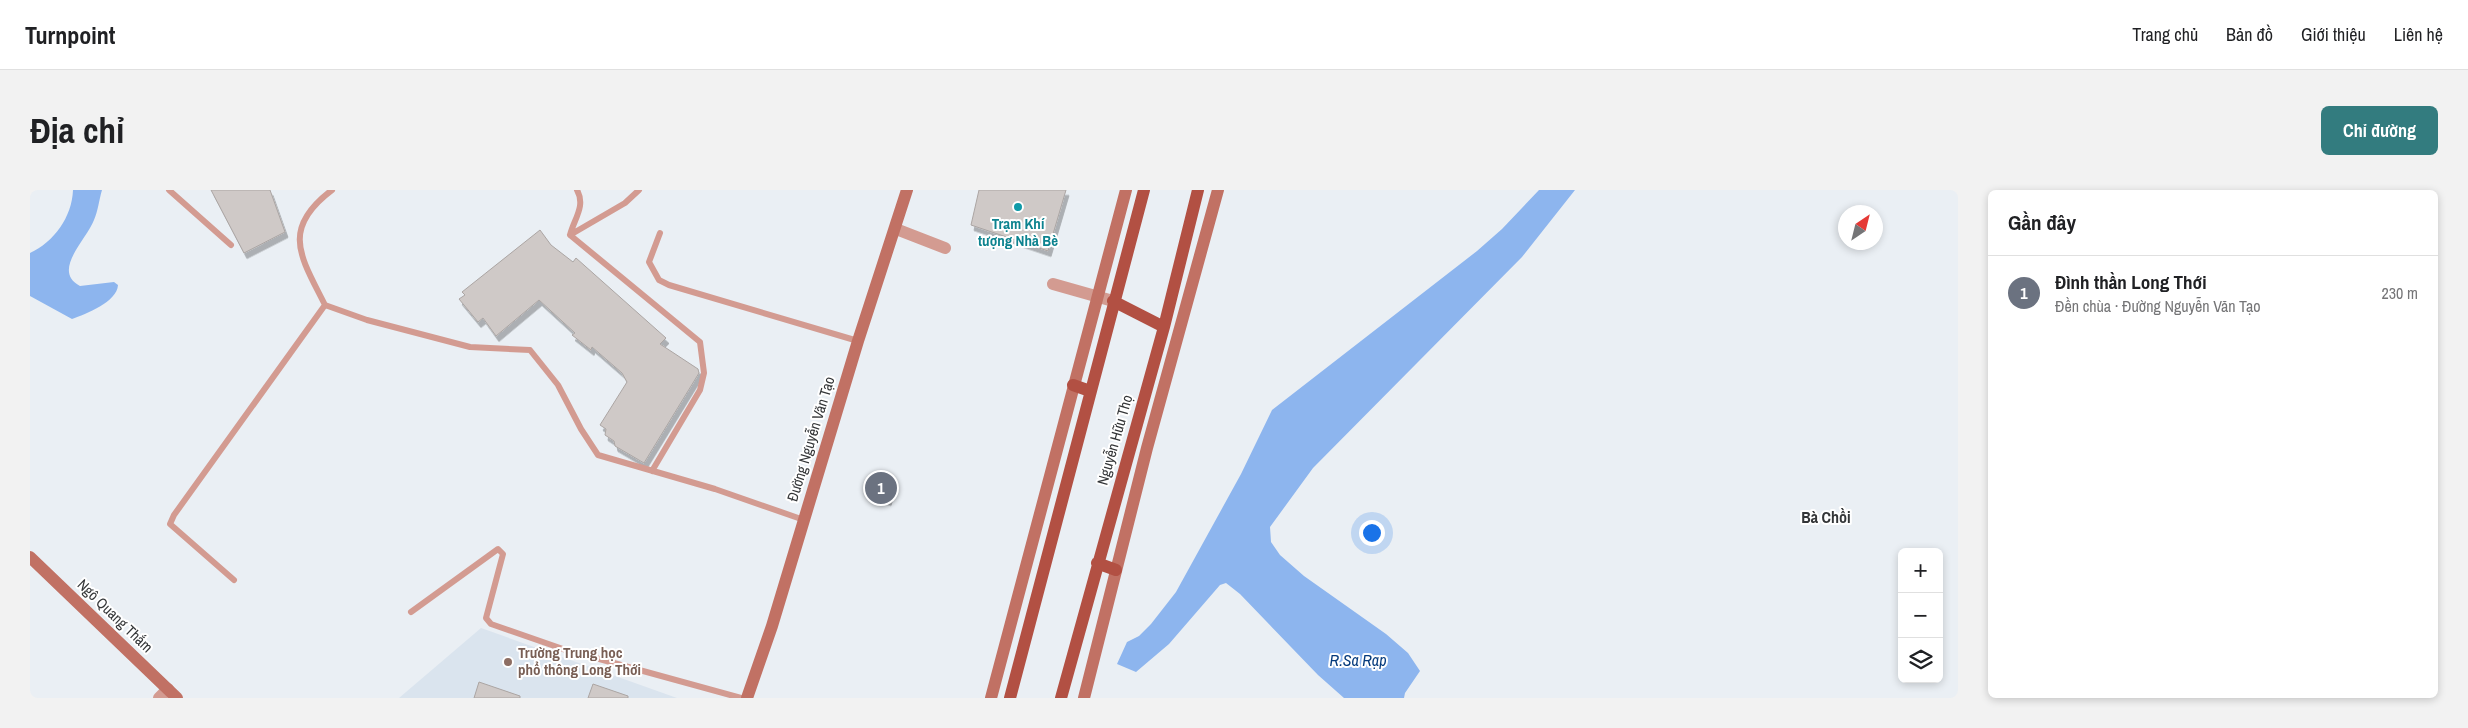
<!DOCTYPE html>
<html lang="vi">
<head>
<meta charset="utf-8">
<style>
  body { margin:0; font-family:"Archivo Narrow",sans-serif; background:#f2f2f2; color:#202124 }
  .controls { position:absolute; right:15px; bottom:15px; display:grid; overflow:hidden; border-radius:8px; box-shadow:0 2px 8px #0003 }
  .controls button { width:45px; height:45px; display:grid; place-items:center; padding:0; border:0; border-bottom:1px solid #e0e0e0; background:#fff; color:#202124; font:25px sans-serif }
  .compass { position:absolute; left:1808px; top:15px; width:45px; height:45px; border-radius:50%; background:#fff; box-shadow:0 2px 8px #0003; rotate:35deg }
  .you { position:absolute; left:1341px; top:342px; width:18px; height:18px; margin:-12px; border:4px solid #fff; border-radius:50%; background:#1a73e8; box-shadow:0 0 0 8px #1a73e833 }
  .badge { display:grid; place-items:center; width:32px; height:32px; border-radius:50%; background:#337c7f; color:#fff; font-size:16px; font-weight:700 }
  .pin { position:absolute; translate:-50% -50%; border:2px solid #fff; box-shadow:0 1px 5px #0006 }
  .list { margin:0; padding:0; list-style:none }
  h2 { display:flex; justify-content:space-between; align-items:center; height:65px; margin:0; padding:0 20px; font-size:21px }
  h2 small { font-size:16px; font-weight:400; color:#757577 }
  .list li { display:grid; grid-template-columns:32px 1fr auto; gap:15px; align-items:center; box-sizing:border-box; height:75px; padding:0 20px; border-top:1px solid #e0e0e0 }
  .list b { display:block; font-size:19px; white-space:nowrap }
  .list p { margin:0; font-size:16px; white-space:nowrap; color:#757577 }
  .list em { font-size:16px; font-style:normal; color:#757577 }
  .icon { flex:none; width:28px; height:28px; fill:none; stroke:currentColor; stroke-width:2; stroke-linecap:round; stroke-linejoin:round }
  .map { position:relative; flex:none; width:1928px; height:508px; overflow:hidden; border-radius:8px }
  header { display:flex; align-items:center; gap:30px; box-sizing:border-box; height:70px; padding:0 25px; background:#fff; border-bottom:1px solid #e0e0e0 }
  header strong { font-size:24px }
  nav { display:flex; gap:28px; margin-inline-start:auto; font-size:18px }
  .intro { display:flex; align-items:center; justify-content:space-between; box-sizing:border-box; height:120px; padding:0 30px }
  h1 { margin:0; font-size:35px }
  .button { padding:12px 22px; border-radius:8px; background:#337c7f; color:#fff; font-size:18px; font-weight:700 }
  main { display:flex; gap:30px; padding:0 30px }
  aside { flex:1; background:#fff; border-radius:8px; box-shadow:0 2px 8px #0003 }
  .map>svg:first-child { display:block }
  .built { fill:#dae4ee }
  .water { fill:#8db5ee }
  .building { fill:#cfc9c7; stroke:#aba5a3; filter:url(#shadow) }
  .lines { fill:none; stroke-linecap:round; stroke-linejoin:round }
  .lane { stroke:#d39b91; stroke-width:6 }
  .street { stroke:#d39b91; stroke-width:12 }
  .secondary { stroke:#c17164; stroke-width:12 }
  .primary { stroke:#b25043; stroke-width:12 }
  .culture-dot { fill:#0f9aa8; stroke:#fff; stroke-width:2 }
  .education-dot { fill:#8d6e63; stroke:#fff; stroke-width:2 }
  .labels { text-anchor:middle; stroke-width:4; stroke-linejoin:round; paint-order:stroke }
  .culture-label { font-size:15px; font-weight:bold; fill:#0d838f; stroke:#fff }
  .street-label { font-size:15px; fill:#343638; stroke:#fff }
  .education-label { font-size:15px; font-weight:bold; fill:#785e54; stroke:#fff; text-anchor:start }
  .neighbourhood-label { font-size:16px; font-weight:bold; fill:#343638; stroke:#fff }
  .water-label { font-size:16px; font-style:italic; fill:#053a7c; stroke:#fff }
</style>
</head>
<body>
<header>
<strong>Turnpoint</strong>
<nav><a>Trang chủ</a><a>Bản đồ</a><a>Giới thiệu</a><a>Liên hệ</a></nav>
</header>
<div class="intro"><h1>Địa chỉ</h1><a class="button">Chỉ đường</a></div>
<main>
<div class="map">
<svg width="1928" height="508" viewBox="0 0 1928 508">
  <defs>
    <filter id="shadow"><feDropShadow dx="3" dy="5.5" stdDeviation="0" flood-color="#0004"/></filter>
  </defs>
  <rect width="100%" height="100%" fill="#eaeff4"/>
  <path class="built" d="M451,438L647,508H369Z"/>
  <path class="water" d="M43,0H72C69,10 68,21 64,30C57,49 21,81 50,96L84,92L88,95C87,112 56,124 42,129L0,106V63C24,52 42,27 43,0Z
    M1509,0H1545L1492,67L1283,278L1240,337L1241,352L1250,365L1274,386L1356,444L1378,463L1390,481L1375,503L1374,508H1314L1288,485L1210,404L1196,393L1190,395L1139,454L1106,482L1087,474L1097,452L1109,446L1121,434L1146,402L1211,284L1242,220L1447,61L1472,39Z"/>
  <path class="building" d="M181,0H240L255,42L214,63Z
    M949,0H1036L1018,61L941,35Z
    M510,40L521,55L543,72L546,68L636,148L630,154L668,179L669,183L614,273L585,256L584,251L575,245L576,239L570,235L597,192L592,183L562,157L561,160L542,145L545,143L509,110L466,146L453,128L448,132L429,109L435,105L432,102Z
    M844,286L863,292L858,310L838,304Z
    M449,492L490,506V508H444Z
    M563,494L598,506V508H558Z"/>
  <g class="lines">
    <path class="lane" d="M139,0L201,55
      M302,0C250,39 271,67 295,115L337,130L440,157L500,160L528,195L551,239L568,265L685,299L774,330
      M547,0C556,16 544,29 540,45L670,152L674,183L670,200L622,281
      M630,43L619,72L629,90L639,95L828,151
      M540,45L595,13L609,0
      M204,390L140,334L144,325L295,115
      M381,422L468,359L473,364L456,428L461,434L533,459L711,508"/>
    <path class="street" d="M866,39L915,58
      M1023,94L1083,111
      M129,508L138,499"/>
    <path class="secondary" d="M0,367L147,508
      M717,508L742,436L828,151L877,0
      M961,508L1096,0
      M1054,508L1117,258L1188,0"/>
    <path class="primary" d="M1083,111L1134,137
      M1043,195L1060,201
      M1067,373L1086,380
      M980,508L1114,0
      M1031,508L1134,137L1168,0"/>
  </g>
  <circle class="culture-dot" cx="988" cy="17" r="5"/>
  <circle class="education-dot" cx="478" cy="472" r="5"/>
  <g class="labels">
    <g class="culture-label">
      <text x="988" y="39">Trạm Khí<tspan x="988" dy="17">tượng Nhà Bè</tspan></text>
    </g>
    <g class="street-label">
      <text transform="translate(781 249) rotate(-73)" y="5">Đường Nguyễn Văn Tạo</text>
      <text transform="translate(1085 250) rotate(-74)" y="5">Nguyễn Hữu Thọ</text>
      <text transform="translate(85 426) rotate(44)" y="5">Ngô Quang Thắm</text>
    </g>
    <g class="education-label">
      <text x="488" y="468">Trường Trung học<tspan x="488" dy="17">phổ thông Long Thới</tspan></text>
    </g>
    <g class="neighbourhood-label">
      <text x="1796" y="333">Bà Chồi</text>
    </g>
    <g class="water-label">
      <text x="1328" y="476">R.Sa Rạp</text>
    </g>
  </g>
</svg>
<div class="controls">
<button>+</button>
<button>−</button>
<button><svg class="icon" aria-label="layers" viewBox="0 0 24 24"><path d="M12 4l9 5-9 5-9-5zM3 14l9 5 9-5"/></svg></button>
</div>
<svg class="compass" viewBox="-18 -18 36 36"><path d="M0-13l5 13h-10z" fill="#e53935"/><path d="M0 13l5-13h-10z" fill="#757577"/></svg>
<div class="you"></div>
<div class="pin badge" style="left:851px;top:298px;background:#6b7280">1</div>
</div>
<aside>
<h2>Gần đây<small></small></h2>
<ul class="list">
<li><span class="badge" style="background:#6b7280">1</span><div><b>Đình thần Long Thới</b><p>Đền chùa · Đường Nguyễn Văn Tạo</p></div><em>230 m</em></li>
</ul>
</aside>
</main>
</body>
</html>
